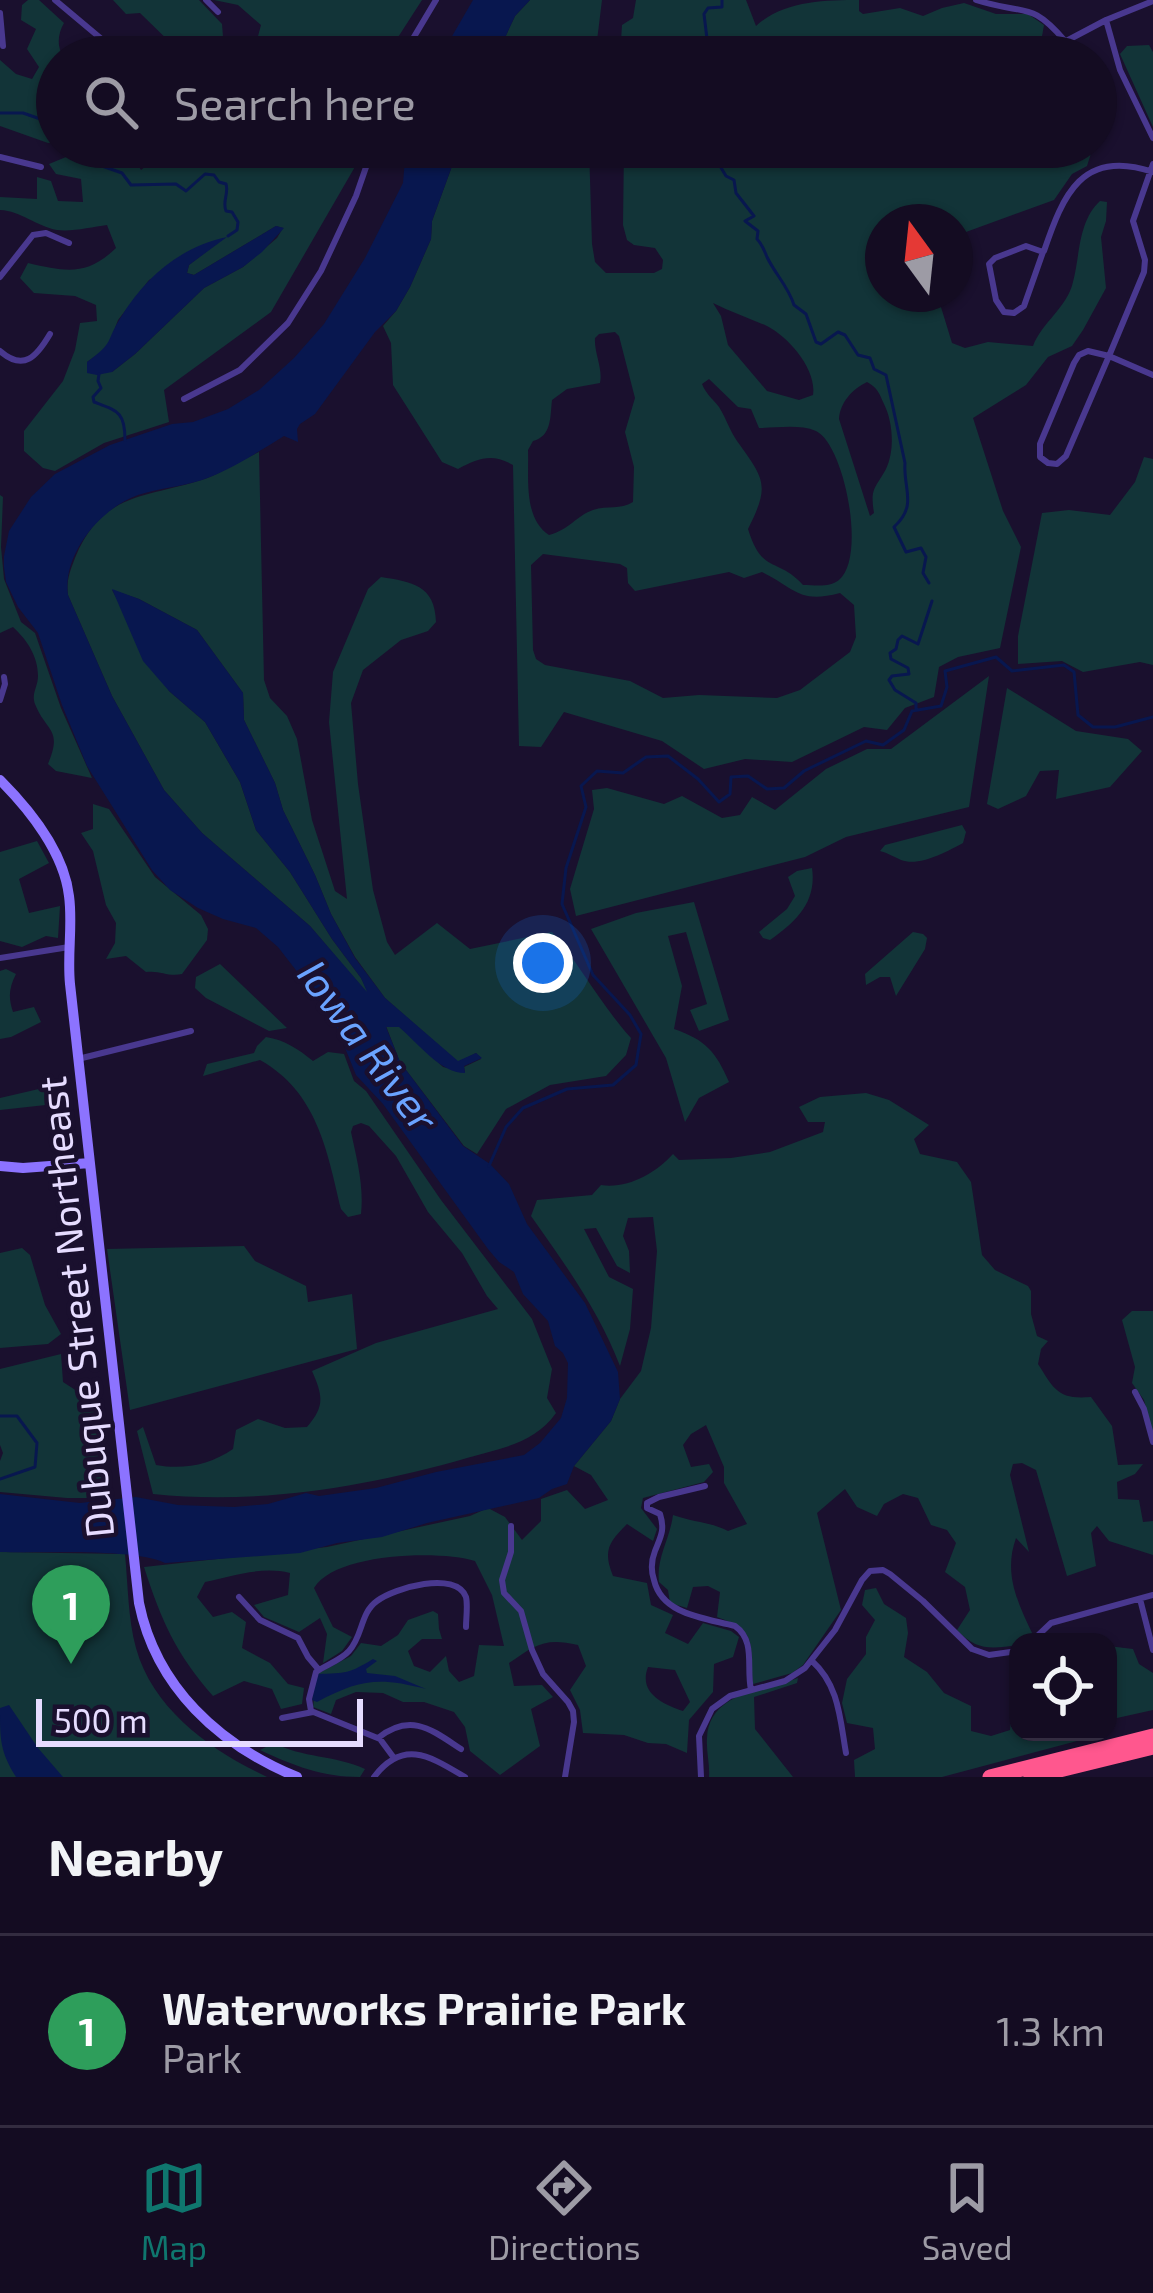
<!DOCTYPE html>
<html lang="en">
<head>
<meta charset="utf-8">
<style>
  body { margin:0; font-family:"Exo 2",sans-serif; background:#1d152a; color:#f1f3f6 }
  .controls { position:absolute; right:36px; bottom:36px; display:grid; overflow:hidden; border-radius:24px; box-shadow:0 3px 9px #0004 }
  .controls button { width:108px; height:108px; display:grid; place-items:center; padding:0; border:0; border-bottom:3px solid #332c40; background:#140c22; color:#f1f3f6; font:60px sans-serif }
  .compass { position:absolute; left:865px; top:204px; width:108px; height:108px; border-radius:50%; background:#140c22; box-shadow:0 3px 9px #0004; rotate:345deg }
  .scale { position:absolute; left:36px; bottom:30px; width:327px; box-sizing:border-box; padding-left:12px; border:6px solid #e6dcff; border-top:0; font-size:33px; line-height:42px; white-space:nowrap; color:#e6dcff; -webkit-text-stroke:9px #1a102e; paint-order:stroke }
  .you { position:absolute; left:543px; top:963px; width:42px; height:42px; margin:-30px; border:9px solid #fff; border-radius:50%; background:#1a73e8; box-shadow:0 0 0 18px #1a73e833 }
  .badge { display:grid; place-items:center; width:78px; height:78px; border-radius:50%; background:#0f766e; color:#fff; font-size:39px; font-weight:700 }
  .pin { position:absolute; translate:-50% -99px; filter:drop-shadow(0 3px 6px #0008) }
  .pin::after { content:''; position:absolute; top:63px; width:42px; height:36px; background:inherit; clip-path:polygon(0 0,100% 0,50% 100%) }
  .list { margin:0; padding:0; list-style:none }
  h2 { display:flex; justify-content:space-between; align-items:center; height:156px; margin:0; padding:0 48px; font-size:51px }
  h2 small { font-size:39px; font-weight:400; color:#9d9ba5 }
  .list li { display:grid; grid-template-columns:78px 1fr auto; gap:36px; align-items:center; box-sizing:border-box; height:192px; padding:0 48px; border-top:3px solid #332c40 }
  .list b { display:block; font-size:45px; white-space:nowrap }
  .list p { margin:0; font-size:39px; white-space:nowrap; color:#9d9ba5 }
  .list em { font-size:39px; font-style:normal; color:#9d9ba5 }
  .icon { flex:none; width:66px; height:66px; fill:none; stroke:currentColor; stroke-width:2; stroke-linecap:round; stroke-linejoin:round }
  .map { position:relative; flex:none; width:1153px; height:1777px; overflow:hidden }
  .search { position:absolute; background:#140c22; box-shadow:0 3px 9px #0004; left:36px; right:36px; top:36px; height:132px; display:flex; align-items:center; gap:30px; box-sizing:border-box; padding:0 42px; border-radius:66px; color:#9d9ba5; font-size:45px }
  .sheet { height:348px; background:#140c22 }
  nav { display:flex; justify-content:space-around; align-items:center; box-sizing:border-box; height:168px; border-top:3px solid #332c40; background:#140c22; font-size:33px; color:#9d9ba5 }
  nav a { display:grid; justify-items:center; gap:6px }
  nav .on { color:#0f766e }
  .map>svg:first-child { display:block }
  .green { fill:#123438; fill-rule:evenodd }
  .water { fill:#08174f }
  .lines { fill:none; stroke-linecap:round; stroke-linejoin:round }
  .stream { stroke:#08174f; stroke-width:3 }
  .street { stroke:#49388f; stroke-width:6 }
  .secondary { stroke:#8c73ff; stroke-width:10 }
  .highway { stroke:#ff578e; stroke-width:15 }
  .labels { text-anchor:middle; stroke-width:9; stroke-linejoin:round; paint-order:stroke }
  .street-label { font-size:39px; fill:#e6dcff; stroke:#1a102e }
  .water-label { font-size:42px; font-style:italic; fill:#6aa3ff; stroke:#1a102e }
</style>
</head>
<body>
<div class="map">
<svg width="1153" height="1777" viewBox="0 0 1153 1777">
  <rect width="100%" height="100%" fill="#1a102e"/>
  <path class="green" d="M28,0H39L64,23C58,33 56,47 64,57H57V142L48,143L0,126V60L16,74L32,79L39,67L27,49L36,29L21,20L22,5Z
    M113,0H199L222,24L223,37L248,52L257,40L261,25L238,5L214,0H422L393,45L389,57H200L179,51L140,13L126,14Z
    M530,0H602L595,57H496L515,16Z
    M636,0H746L756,26C783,1 824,0 859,0V11L863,14L900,8L923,16L942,8L964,3L996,14H1028L1044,25L1041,42L1000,57H626L621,41L622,25L633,18Z
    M1149,45L1153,52V127L1120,54L1127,46Z
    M66,147H128L141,170L162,153L189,154L198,147H363L356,165L271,312L164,390L169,422L104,443L55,471L43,468L24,451V431L63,381L75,350L80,323L97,321L96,305L75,296L34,293L20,278L28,263C67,272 87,276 116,248L107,225C92,227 72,232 57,230C36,226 21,211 0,210V197L37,199V177L51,181L58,201L83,202L81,179L56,174L49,164L66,157ZM276,226L283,228L277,238L243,267L204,288L135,354L112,372L87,362L108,347L118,320L149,280L224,238L189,265L187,273L194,275Z
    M459,147H589L592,244L595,262L606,273H654L662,269L663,260L655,248L634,245L627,240L623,225L624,147H1093L1087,166L1072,174L1054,200L955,236V222H883V294H937L952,343L965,348L988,342L1033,346C1042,322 1067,308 1073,282C1080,256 1078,221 1100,201L1107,202L1106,221L1101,237L1106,288L1083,330L1072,346L1048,357L1026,385L973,418L1003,511L1021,547L1000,648L958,657L939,667L934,697L905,708L887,730L864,727L792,762L745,759L704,769L662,741L564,712L541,747L519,746L513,465C492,453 479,458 458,469L442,462L393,385L391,343L383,326L396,311L410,287L431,239L432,221ZM713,303C731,312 749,318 767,326C789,337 817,370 813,395L799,400L767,391L728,345L721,316ZM615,332L619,336L635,398L625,432L634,467L633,502C620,510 608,505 593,510C576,516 569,530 549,535C523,518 529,477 528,450L533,441C552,436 550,417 552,400L567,389L600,383C603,368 594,353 595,338L599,334ZM709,379L738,407L751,409L759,428C777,428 799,424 816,431C844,444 867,557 839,580C829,588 815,585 803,585C778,557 762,575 748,529C770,485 765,480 737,441C730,431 726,418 719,407C712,398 706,394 702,384ZM867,382C878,388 879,393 884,404C893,422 895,450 886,469C875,489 870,488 874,513L870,516L839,419C840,403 852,389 867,382ZM543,554L620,564L627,568L628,583L635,591L729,572L744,578L762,572C796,589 799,604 840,593L854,605L856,637L850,652L800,690L777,698L699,695L663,698L630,681L545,665L536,659L533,650L531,565Z
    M259,452L264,680L270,698L287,716L297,739L312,820L335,891L347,899L329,722L333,672L368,589L381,577C412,582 435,585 436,622L428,631L401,640L363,670L351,703L358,784L373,890L387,942L395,955L437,923L470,949L552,932C581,966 601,1005 631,1038L626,1055L606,1076L550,1085L506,1109L477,1154L464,1146L400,1062L386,1026H399L443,1067L465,1072L464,1067L481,1059L476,1053L458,1062L385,998L355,957L331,914L315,875L283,810L275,783L244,720L243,693L197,630L139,599L112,590L169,691L205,722L240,782L256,830L290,872L332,939L361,978L372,999L310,926L202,833L164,790L112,696L68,595C66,581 70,571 75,558C101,494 142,498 198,481C219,475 239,461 259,452Z
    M1144,457L1153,459V665L1140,662L1083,672L1062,661L1018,664V636L1042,513L1069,510L1110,515L1135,482Z
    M0,495L3,497L1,547L4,579L21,622L35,633L61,708L92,778L56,771L48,764C63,728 46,732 35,704C31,693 38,687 38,676C38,656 27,640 13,627L0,633Z
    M989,676L969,807L846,837L805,857L576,916L570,889L594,809L592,790L607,788L664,804L682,796L722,818L740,815L752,797L775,810L826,769L867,749H891Z
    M1007,688L1076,731L1128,739L1142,751L1110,787L1056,799L1059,770L1040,771L1026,796L998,809L987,804Z
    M93,804L109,809L155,877L201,915L208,929L207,940L182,974C168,977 160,970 146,972L126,956L106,959L115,943L116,923L106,905L93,851L81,833L93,829Z
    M962,825L966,832L963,843C946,852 919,867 901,860C894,857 888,853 880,851L885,845Z
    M37,841L49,863L19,879L29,913L60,906L58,938L46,936L22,947L0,941V852Z
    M812,868C817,902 796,922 770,940L763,938L759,932L787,909L795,896L788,877L797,871Z
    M694,902L729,1020L699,1031L690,1010L707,1004L686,932L668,936L682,986L674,1029C706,1040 716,1052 729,1082L699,1098L685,1122L666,1058L591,929L636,913Z
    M913,932L923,934L927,938L925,949L896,996L890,977H880L866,985L865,974Z
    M220,964L287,1028L269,1031L206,998L195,988L196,977Z
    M6,969L16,974C9,988 8,997 13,1012L34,1007L41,1022L11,1037L0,1039V971Z
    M266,1037C285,1040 298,1049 313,1061L328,1052L344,1054L354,1081L366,1091L441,1200L532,1319L552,1369L547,1398L556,1413C534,1444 501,1448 467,1458C367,1487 258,1505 153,1494L137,1431L143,1427L156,1465C183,1470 210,1465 233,1449L236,1430L258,1419L285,1428L307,1427C325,1406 323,1396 312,1371L376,1343L498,1309L487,1296L462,1253L428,1212L396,1156L369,1126L361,1123L353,1126L351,1132C357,1160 364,1186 361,1214L348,1217L341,1209C327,1150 317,1092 260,1060L203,1076L207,1064L254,1053L257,1046Z
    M69,1082L64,1103L0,1110V1098Z
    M866,1093L889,1100L929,1125L914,1139L920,1154L957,1162L971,1182L982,1255L995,1270L1028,1286L1031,1291V1314L1037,1336L1048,1341L1041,1349L1038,1364C1054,1389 1058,1400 1091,1397L1112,1426L1118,1465L1143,1464L1135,1474L1117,1482L1118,1499L1139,1500L1143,1522L1153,1521V1555L1109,1541L1097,1526L1091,1533L1096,1566L1067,1576L1036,1470L1022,1463L1013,1464L1010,1475L1029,1552L1016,1538C1003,1574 1018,1603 1033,1635L1024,1642H1018V1645C991,1649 977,1651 957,1630L970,1610L965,1587L945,1572L956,1543L947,1530L931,1525L918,1498L903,1494L884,1504L877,1516L857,1507L845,1489L817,1513L841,1610L803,1665L792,1673L753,1684C749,1644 760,1632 717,1617L720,1592L708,1586L693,1587L687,1608L670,1603L668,1590L659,1582C656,1558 670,1539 673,1515C692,1522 711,1522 728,1531L747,1524L724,1483V1467L706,1425L691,1434L683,1445L691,1467L709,1464L713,1472L704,1482L643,1498L641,1508L657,1529L653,1541L627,1524C608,1543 603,1551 613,1576L647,1583L651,1605L673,1615L665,1633L688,1644L703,1623L731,1631L739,1637L733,1657L714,1664L713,1692L689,1720L687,1753L666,1744L648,1743L624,1735L583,1733L580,1710L570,1690L586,1666L578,1645C545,1637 535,1645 509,1663L514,1686L542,1685L553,1697L531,1709L540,1746L500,1775L470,1751L465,1727L454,1712L424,1702H403L383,1693L356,1692L336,1700L331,1714L313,1707L317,1674L351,1656L361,1643L381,1646L398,1635L408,1620L433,1611L438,1614L439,1629L442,1639H422L408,1651L414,1666L430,1672L446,1656L449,1671L459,1682L474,1676L479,1645L504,1646L492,1595L475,1561C439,1550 335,1553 314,1588L333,1627L352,1637L342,1651L323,1663L327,1634L320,1618L299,1632L264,1617L254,1605L288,1595L290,1573C262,1566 232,1576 205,1582L197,1597L213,1617L232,1612L246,1622L242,1648L270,1663L288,1684L304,1688L302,1704L281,1709L272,1689L244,1681L213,1696C176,1654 161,1620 144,1567L327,1547L470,1516L488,1508L505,1517L522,1540L541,1521V1499L567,1490L585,1509L608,1500L591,1475L574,1466L611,1421L620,1399L641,1371L651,1328L657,1251L653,1217L628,1218L623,1236L629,1251L630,1273L617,1266L596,1228L584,1229L609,1277L633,1289L630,1329L620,1366C599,1311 565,1264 531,1216L537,1200L592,1195L601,1185C627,1189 655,1174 673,1154L679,1160L731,1158L770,1152L823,1132L825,1122H808L799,1107L820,1097ZM648,1667L675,1670L690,1702L683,1711C663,1704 638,1693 648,1667Z
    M244,1246L255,1261L306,1286L308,1302L352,1294L357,1349L130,1410L107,1249Z
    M22,1248L30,1255L45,1305L61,1334L48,1344L0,1348V1253Z
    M1132,1311H1153V1434L1144,1400L1132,1383L1135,1367L1122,1320Z
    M61,1354L63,1382L80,1393L100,1399L109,1488L99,1498H67L0,1492V1461L3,1453L0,1445V1369Z
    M0,1552L125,1554C128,1585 128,1619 136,1648C153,1710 212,1751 267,1777H0Z
    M876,1588L884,1604L906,1618L908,1633L904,1657L927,1672L944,1693L971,1706V1731L991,1736L1010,1730L1012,1707L1018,1705V1732H1096L1092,1737L942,1777H855L854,1760L875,1749L873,1728L847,1723L842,1703L847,1679L866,1654V1637L875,1620L862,1605L865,1590Z
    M1108,1646L1133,1649L1139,1664L1153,1673V1710L1108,1720Z
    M798,1678L797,1683L754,1697L755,1729L793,1777H709C710,1764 706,1751 707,1738C709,1692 765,1690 798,1678Z
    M274,1743C302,1758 335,1755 365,1769L360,1777C323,1777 294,1766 260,1750Z"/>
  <path class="water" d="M473,0H530L515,16L496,57H440Z
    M406,147H459L432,221L431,239L410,287L396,311L375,332L315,414L300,424L297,429L298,442L284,436C258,452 230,470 202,480C181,487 159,488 138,495C101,508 62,554 68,595L112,696L164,790L202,833L310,926L367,992L361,978L332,939L290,872L256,830L240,782L205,722L169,691L143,661L112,589L139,599L197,630L243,693L244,720L275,783L283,810L315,875L331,914L355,958L385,998L458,1061L476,1053L482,1058L464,1066L465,1073C440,1073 418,1043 399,1027H386L400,1062L463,1146L490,1164L509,1184L527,1224L585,1303L618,1372L620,1399L611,1421L574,1466L567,1484L552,1489L539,1498L427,1523L382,1537L337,1543L300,1553L165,1563C137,1548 37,1553 0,1552V1494L80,1503L136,1497L178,1505L234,1507L268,1504L306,1493L319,1496L376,1488L436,1472L524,1455L540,1443L561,1418L567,1398L568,1363L563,1353L555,1346L548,1321L523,1294L514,1272L499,1262L488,1249L383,1104L356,1075L333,1018L278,947L256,928L223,919L198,908L170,890L152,870L87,766L62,705L38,633L18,607L6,582L4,567V556L9,531L31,497L55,474L110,445L172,424L193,422L228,409L259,390L294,358L324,324L365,258L403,183Z
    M276,226L284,228L262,252L243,267L204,288L135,354L112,372L97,375L87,373V362C115,342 105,342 121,317C146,276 181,247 227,237L189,265L187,273L194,275Z
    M373,1659L377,1661L366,1669L367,1673L395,1676L426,1689C379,1677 360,1679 317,1702L312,1700L317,1674C347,1673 348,1674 373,1659Z
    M9,1705L38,1748L63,1777H16C0,1751 0,1740 0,1708Z"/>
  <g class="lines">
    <path class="stream" d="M692,57L688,42L702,43L707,39L704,14L708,8L722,7V0
      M0,113H23L49,122L57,117
      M82,147L102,166L122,173L131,185L176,184L186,191L205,174L214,175L219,182L226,184C229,194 222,201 226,211L232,212L238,222L237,230L228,236
      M714,147L719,155L717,161L726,176L734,180L736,193L754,216L745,221L758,231L757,239C762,244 764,250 767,257C775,274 788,286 794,305L806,314L816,342L821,344L838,332L845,335L858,355L870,358L874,369L886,375L905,463C903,489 918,505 894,527L906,552L921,548L926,557L923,573L929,583
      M99,374L98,381L101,388L93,397L94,402C118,411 125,412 125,440
      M916,710V703L895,690L889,680L892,676L909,674L908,668L891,659L890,653L896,649L898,640L902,636L918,644L932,601
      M489,1166L506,1127L523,1108L567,1089L613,1085L636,1065L641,1034L630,1015L593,975L562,904L566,868L586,807L581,786L597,771L623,773L646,757L668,756L698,779L719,802L730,794L731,777L748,776L767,789L784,788L804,771L866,741L883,745L904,730L912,711L941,706L947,687L945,671L996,657L1012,671L1064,665L1074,672L1078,715L1093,727H1115L1153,717
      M0,1416H17L37,1443L35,1467L0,1479"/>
    <path class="street" d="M55,0L123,57
      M206,0L218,12
      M976,0C1026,16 1030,0 1065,41
      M0,13L3,46
      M1106,20L1120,70L1153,138
      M402,57L436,0
      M1036,57L1106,20L1153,1
      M0,157L41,167
      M1153,164L1133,221L1145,260L1144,272L1109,356L1153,375
      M1026,246L1043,252L1024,306L1014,313L1004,312L996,300L989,264L995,258Z
      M1044,251C1063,195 1082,148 1153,172
      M0,277L33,235L46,233L69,243
      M0,351C24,372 37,356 50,334
      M1088,351L1109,356L1066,456L1057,464L1048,463L1040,457V444L1074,363L1079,355Z
      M184,399L240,370L288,323L321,271L356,196L373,147
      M0,700L5,684L4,677
      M0,958L69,947
      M78,1059L191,1031
      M1135,1392L1144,1409L1153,1442
      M705,1486L659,1497L647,1503V1508L660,1514C665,1530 661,1536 655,1551C651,1561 651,1571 654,1580C662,1615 705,1618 735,1626C756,1641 746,1667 751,1690
      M511,1526V1552L502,1580L504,1593L521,1611L532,1650L543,1674L568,1702L573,1711L574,1722L565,1777
      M239,1597L260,1620L298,1638L308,1657L319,1670
      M1140,1599L1153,1650
      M1031,1642L1051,1623L1153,1595
      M812,1661C839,1685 840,1719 846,1753
      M282,1718L313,1712
      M378,1738C411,1712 432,1730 461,1749
      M394,1758L380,1739L311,1711L309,1699L316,1672C326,1665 341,1660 349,1651C363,1636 360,1613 377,1601C394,1588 456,1570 466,1597C468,1605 466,1618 466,1627
      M374,1777C404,1738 431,1757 465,1777
      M701,1777L699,1736L712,1709L730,1696L785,1681L805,1668L835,1630L862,1580L870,1571L883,1570L890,1574L923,1601L972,1649L989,1655L1018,1651"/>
    <path class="secondary" d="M0,780C30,810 64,853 69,896C73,925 67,954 70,984L139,1603C156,1687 219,1745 297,1777
      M0,1166L23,1168L90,1163"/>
    <path class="highway" d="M990,1777L1153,1736
      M1031,1777L1153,1747"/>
  </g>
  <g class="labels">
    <g class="street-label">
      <text transform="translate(76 1307) rotate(-96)" y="14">Dubuque Street Northeast</text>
    </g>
    <g class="water-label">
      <text transform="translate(368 1046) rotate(53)" y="15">Iowa River</text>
    </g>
  </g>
</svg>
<div class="controls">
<button><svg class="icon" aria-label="locate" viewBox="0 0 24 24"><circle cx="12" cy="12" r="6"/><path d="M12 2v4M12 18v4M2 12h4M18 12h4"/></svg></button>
</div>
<svg class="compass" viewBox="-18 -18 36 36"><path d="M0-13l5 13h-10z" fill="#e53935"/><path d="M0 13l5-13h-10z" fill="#9d9ba5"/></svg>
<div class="scale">500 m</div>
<div class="you"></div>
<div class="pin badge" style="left:71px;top:1664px;background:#2e9e5b">1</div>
<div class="search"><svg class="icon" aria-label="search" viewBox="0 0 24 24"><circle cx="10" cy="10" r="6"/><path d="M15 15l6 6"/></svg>Search here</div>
</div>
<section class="sheet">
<h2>Nearby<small></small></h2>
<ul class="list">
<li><span class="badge" style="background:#2e9e5b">1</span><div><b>Waterworks Prairie Park</b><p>Park</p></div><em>1.3 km</em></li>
</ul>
</section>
<nav>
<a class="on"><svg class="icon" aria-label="map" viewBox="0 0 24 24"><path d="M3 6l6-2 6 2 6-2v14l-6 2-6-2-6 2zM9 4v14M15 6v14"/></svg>Map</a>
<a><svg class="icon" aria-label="directions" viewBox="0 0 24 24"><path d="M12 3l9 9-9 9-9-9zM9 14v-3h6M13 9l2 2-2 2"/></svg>Directions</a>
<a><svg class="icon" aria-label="saved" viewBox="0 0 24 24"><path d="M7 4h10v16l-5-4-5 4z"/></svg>Saved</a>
</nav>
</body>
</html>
